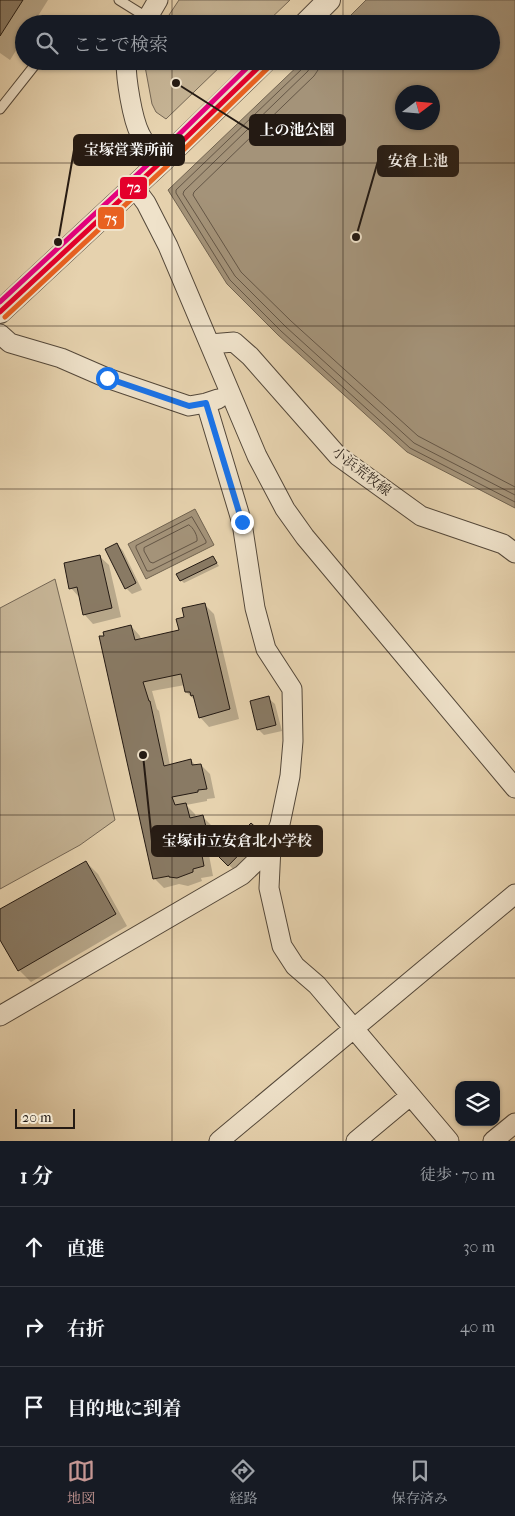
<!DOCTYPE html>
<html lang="ja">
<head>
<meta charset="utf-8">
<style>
  body { margin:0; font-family:"IM FELL French Canon","Noto Serif JP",serif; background:#20242c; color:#f1f3f6 }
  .controls { position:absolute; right:15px; bottom:15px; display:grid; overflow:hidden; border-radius:10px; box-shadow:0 1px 4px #0004 }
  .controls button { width:45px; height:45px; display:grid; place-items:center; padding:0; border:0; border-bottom:1px solid #363941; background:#171b24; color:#f1f3f6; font:25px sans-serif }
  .compass { position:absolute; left:395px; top:85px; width:45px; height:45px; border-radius:50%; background:#171b24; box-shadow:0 1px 4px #0004; rotate:74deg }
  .scale { position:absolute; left:15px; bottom:12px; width:60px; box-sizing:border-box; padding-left:5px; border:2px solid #241a13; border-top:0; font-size:14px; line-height:18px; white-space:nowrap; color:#241a13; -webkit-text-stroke:4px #efe2ca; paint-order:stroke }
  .stop { position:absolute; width:15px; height:15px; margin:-11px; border:4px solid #1a73e8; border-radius:50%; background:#fff }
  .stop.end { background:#1a73e8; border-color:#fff; box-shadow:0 1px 5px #0008 }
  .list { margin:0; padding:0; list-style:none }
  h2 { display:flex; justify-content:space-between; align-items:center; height:65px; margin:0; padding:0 20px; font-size:21px }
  h2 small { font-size:16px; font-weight:400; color:#9ea1a6 }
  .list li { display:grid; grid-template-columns:32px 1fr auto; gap:15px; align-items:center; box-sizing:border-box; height:80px; padding:0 20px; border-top:1px solid #363941 }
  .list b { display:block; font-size:19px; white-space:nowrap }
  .list em { font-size:16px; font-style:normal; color:#9ea1a6 }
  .icon { flex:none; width:28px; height:28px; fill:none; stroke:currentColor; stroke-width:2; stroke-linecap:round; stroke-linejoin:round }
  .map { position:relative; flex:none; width:515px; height:1141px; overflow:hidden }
  .search { position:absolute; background:#171b24; box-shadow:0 1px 4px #0004; left:15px; right:15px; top:15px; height:55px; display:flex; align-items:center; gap:12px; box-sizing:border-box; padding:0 18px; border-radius:28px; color:#9ea1a6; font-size:19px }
  .sheet { height:305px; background:#171b24 }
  nav { display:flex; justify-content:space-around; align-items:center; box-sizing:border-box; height:70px; border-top:1px solid #363941; background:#171b24; font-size:14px; color:#9ea1a6 }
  nav a { display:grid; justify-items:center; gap:2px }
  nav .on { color:#c59692 }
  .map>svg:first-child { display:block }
  .green { fill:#c5b394; stroke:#746654 }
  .water { fill:#a49379; stroke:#716350; fill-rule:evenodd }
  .shadow { fill:#0003 }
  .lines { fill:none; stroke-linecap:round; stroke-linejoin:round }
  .shore { stroke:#645646; stroke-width:1 }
  .building { fill:#897a64; stroke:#241a13 }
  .service-casing { stroke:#54483a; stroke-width:11 }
  .minor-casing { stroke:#54483a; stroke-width:21 }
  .tertiary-casing { stroke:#54483a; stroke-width:24 }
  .service { stroke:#efe2ca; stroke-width:9 }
  .minor { stroke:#efe2ca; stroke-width:19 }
  .tertiary { stroke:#efe2ca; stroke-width:22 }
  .bus-1-casing { stroke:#efe2ca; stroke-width:9 }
  .bus-2-casing { stroke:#efe2ca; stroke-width:9 }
  .bus-3-casing { stroke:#efe2ca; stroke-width:9 }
  .bus-1 { stroke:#e4002b; stroke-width:5 }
  .bus-2 { stroke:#e86121; stroke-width:5 }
  .bus-3 { stroke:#e5007d; stroke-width:5 }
  .route { stroke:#1a73e8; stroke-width:6 }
  .grid { fill:none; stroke:#241a13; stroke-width:1; stroke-opacity:0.55 }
  .labels { text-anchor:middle; stroke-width:4; stroke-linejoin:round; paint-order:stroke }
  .street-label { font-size:14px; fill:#241a13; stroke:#efe2ca }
  .leader { fill:none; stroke:#241a13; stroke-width:2 }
  .callout-dot { fill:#241a13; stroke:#efe2ca; stroke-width:2 }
  .callout { fill:#241a13; stroke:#241a13; stroke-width:2 }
  .callout-label { font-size:15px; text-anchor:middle; font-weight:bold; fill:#fff }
  .line-badge { stroke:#efe2ca; stroke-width:2 }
  .badge-label { font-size:14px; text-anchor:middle; font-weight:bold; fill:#fff }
</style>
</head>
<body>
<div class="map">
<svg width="515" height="1141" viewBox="0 0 515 1141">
  <rect width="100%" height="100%" fill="#e6d2ae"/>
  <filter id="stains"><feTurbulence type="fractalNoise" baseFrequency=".004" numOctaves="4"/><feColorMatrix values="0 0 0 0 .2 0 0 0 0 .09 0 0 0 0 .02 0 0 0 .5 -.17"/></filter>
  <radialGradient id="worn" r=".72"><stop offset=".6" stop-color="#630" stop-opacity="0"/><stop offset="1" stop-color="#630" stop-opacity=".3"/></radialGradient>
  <path class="green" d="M179,0H290L265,24H163Z
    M144,61H226L166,119L156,112L152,104Z
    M55,579L115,820L80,845L0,889V608Z"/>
  <path class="water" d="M366,0H515V508L407,452L278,335L227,284L168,190L303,61H491V24H342ZM402,92H432V122H402Z
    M195,509L214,545L146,579L128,544Z"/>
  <path class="shadow" d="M0,0H48L33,24H24V38L10,60L0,53Z
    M117,544L123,551L142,590L132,594L126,588Z
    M99,556L109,565L121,617L93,624L84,614L80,598L71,588Z
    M213,557L219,566L184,583L181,580Z
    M205,605L214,614L239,719L209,727L200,717L196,701L186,692L185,685L152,691L157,709L159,711L170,765L191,760L196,766L201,765L210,774L215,798L207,799V801L186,805L195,814L196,818L203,817L212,826L218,853L209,855L213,876L201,878L202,881L188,886L179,884L164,888L155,879L105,637L131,626L140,636L141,640L180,631L186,618Z
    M268,698L275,704L282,731L264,735L258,729Z
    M260,833L267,839L235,871L220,856Z
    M86,862L98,874L127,926L31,982L19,970L0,937V910Z"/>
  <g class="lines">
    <path class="shore" d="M306,61L304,67L176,190V193L230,280L281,331L410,448L515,502
      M312,61L308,71L184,191L183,194L235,276L286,327L414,443L515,495
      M319,61L318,70L314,76L194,192L193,195L241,272L291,321L418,436L515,487
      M192,517L206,541V543L150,571H147L136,548V546Z
      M189,525C193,527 198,536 197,541L153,563L150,562L144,551V548Z"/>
  </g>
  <path class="building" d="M0,0H23L0,36Z
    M117,543L136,583L125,589L105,549Z
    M100,555L112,608L83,615L77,587L69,589L64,563Z
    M213,556L217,563L180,581L176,574Z
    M205,603L230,709L199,718L193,695L191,696L190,692H185L181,674L143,682L149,701H150L164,766L191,759L192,765L201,764L207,789L198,790V792L172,797L175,805L186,803L190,818L203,815L210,843L200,845L204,866L193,869V872L177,878L169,877V876L153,879L99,636H104L103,632L131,625L135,640L179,630L176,619L184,617L182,608Z
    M269,696L276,725L257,730L250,701Z
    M251,823L261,832L228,866L218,856Z
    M86,861L116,914L18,971L0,940V909Z"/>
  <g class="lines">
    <g class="service-casing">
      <path id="service" d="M119,0L148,18
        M0,109L38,61"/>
    </g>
    <g class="minor-casing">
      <path id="minor" d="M144,24L158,0
        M126,61C126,79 132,118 140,134C145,145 154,153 162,161
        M134,187L146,203L168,246L257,456L285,509L305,537L515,788
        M0,334L10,343L61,358L107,378L189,406L206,403L218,399
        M210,344L234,342L250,356L338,456L421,516L503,544L515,553
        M271,847L269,888L282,946L295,966L317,985L449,1141
        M0,1016L242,875L271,847L280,824L290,776L293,741L292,689L266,649L255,608L242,523L206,403
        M219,1141L515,894
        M356,1141L410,1096
        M493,1141L515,1123"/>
    </g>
    <g class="tertiary-casing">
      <path id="tertiary" d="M305,24L329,0
        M0,312L162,161L265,61"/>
    </g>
    <use href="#service" class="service"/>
    <use href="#minor" class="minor"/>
    <use href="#tertiary" class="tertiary"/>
    <g class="bus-1-casing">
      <path id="bus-1" d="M0,312L162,161L265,61"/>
    </g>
    <g class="bus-2-casing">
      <path id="bus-2" d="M5,317L167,166L270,66"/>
    </g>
    <g class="bus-3-casing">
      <path id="bus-3" d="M0,302L157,156L254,61"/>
    </g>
    <use href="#bus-1" class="bus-1"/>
    <use href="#bus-2" class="bus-2"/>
    <use href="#bus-3" class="bus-3"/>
  </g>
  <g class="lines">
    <path class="route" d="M107,378L189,406L206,403L242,522"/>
  </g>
  <path class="grid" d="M172,0V24M343,0V24M172,61V1141M343,61V1141M0,163H515M0,326H515M0,489H515M0,652H515M0,815H515M0,978H515"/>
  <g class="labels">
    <g class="street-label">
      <text transform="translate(362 471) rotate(38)" y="5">小浜荒牧線</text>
    </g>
  </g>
  <path class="leader" d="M176 83L250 130M58 242L74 150M356 237L378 161M143 755L152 841"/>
  <g class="callout-dot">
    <circle cx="176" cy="83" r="5"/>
    <circle cx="58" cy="242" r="5"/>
    <circle cx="356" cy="237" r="5"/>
    <circle cx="143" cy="755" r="5"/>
  </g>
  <g class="callout">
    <rect x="250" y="115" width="95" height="30" rx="5"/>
    <rect x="74" y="135" width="110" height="30" rx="5"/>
    <rect x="378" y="146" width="80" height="30" rx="5"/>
    <rect x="152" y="826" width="170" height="30" rx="5"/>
  </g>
  <g class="callout-label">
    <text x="297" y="135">上の池公園</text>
    <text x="129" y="155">宝塚営業所前</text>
    <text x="418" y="166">安倉上池</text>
    <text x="237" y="846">宝塚市立安倉北小学校</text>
  </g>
  <g class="line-badge">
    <rect x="119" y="176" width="29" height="24" rx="5" fill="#e4002b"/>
    <rect x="97" y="206" width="28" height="24" rx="5" fill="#e86121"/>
  </g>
  <g class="badge-label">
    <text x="134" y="192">72</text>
    <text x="111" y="223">75</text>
  </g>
  <rect width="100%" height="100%" filter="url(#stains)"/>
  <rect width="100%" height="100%" fill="url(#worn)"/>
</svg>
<div class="controls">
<button><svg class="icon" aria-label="layers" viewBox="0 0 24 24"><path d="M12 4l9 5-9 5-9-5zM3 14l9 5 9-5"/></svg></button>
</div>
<svg class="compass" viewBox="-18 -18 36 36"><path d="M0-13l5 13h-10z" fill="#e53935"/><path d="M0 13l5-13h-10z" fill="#9ea1a6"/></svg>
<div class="scale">20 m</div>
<div class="stop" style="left:107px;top:378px"></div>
<div class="stop end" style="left:242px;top:522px"></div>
<div class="search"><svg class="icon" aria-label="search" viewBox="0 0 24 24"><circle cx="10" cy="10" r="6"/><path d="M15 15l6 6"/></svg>ここで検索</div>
</div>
<section class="sheet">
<h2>1 分<small>徒歩 · 70 m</small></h2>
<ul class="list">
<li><svg class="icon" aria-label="ahead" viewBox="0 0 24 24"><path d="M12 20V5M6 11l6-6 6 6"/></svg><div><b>直進</b></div><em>30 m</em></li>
<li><svg class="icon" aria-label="right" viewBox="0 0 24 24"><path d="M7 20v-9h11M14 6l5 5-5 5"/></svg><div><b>右折</b></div><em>40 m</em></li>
<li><svg class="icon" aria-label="arrive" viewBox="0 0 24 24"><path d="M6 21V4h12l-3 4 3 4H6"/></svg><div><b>目的地に到着</b></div></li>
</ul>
</section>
<nav>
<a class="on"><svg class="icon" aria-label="map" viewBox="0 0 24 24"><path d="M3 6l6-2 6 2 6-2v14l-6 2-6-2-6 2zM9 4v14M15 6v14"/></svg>地図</a>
<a><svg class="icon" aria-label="directions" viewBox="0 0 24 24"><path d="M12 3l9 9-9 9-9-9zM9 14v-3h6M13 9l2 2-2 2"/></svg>経路</a>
<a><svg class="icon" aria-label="saved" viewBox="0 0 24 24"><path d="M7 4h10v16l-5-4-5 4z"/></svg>保存済み</a>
</nav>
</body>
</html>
